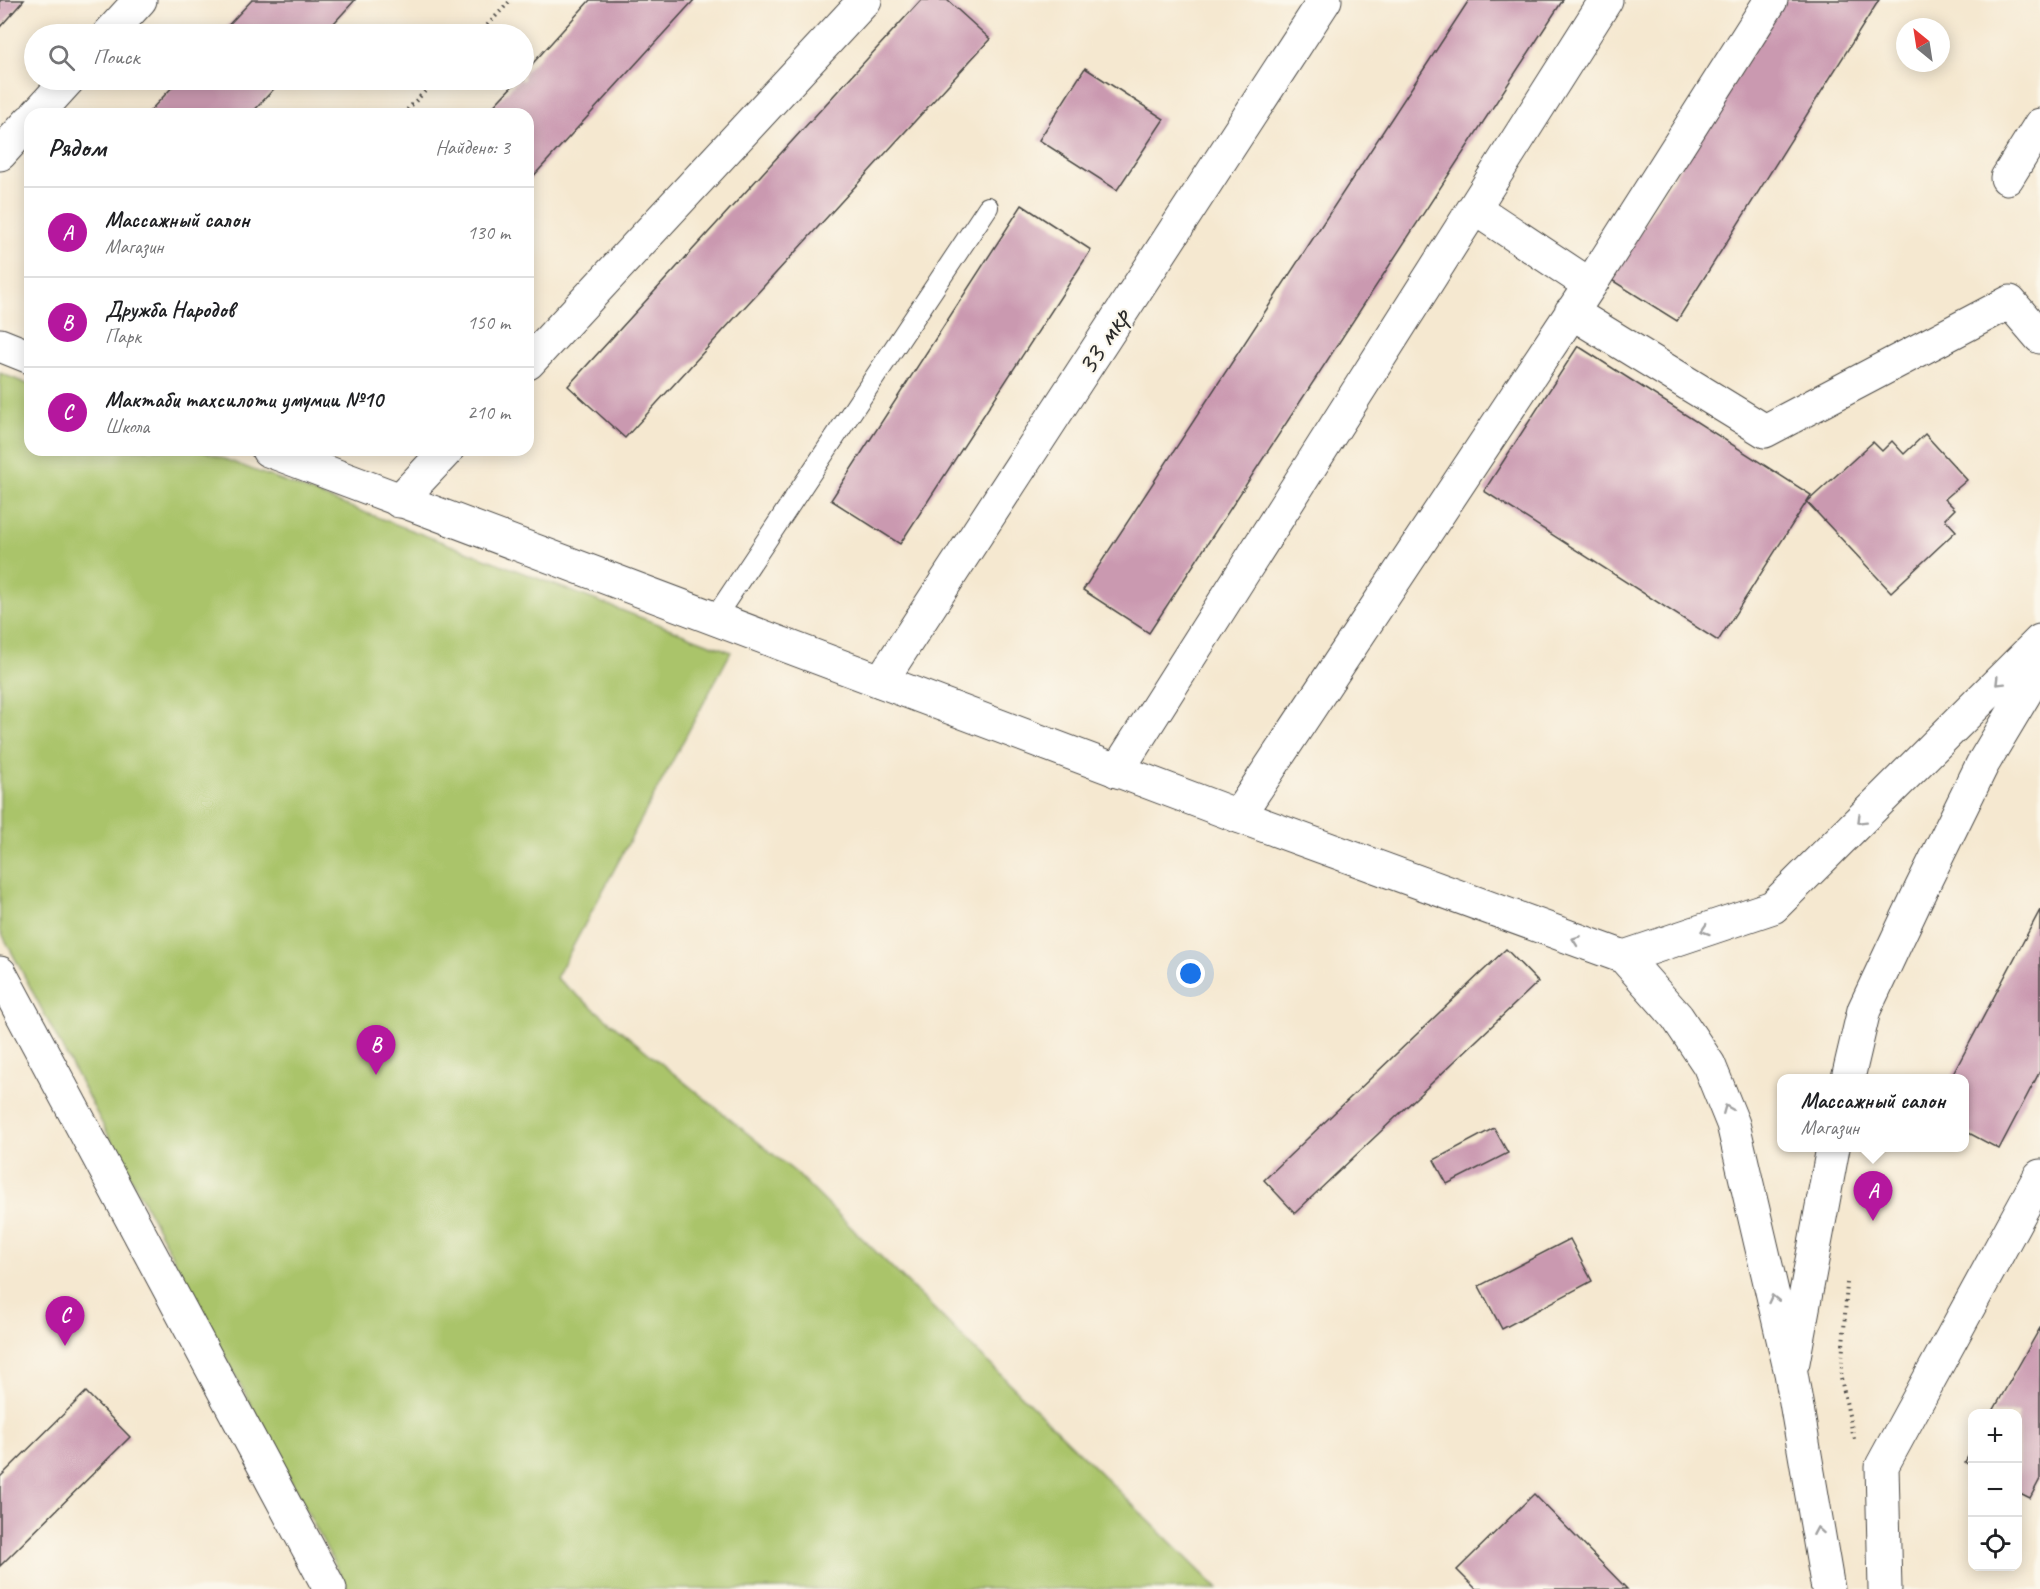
<!DOCTYPE html>
<html lang="ru">
<head>
<meta charset="utf-8">
<style>
  body { margin:0; font-family:Caveat,sans-serif; background:#f2f2f2; color:#202124 }
  .controls { position:absolute; right:18px; bottom:18px; display:grid; overflow:hidden; border-radius:12px; box-shadow:0 3px 15px #0003 }
  .controls button { width:54px; height:54px; display:grid; place-items:center; padding:0; border:0; border-bottom:2px solid #e0e0e0; background:#fff; color:#202124; font:30px sans-serif }
  .compass { position:absolute; left:1896px; top:18px; width:54px; height:54px; border-radius:50%; background:#fff; box-shadow:0 3px 15px #0003; rotate:330deg }
  .you { position:absolute; left:1191px; top:974px; width:21px; height:21px; margin:-15px; border:4px solid #fff; border-radius:50%; background:#1a73e8; box-shadow:0 0 0 9px #1a73e833 }
  .badge { display:grid; place-items:center; width:39px; height:39px; border-radius:50%; background:#b5179e; color:#fff; font-size:20px; font-weight:700 }
  .pin { position:absolute; translate:-50% -50px; filter:drop-shadow(0 2px 3px #0008) }
  .pin::after { content:''; position:absolute; top:32px; width:21px; height:18px; background:inherit; clip-path:polygon(0 0,100% 0,50% 100%) }
  .popup { position:absolute; left:1777px; top:1074px; width:192px; height:78px; box-sizing:border-box; display:grid; place-content:center; border-radius:12px; background:#fff; filter:drop-shadow(0 2px 4px #0005); font-size:20px; white-space:nowrap; color:#757577 }
  .popup b { font-size:22px; color:#202124 }
  .popup::after { content:''; position:absolute; left:50%; top:100%; margin-left:-12px; border:12px solid transparent; border-top-color:#fff }
  .list { margin:0; padding:0; list-style:none }
  h2 { display:flex; justify-content:space-between; align-items:center; height:78px; margin:0; padding:0 24px; font-size:26px }
  h2 small { font-size:20px; font-weight:400; color:#757577 }
  .list li { display:grid; grid-template-columns:39px 1fr auto; gap:18px; align-items:center; box-sizing:border-box; height:90px; padding:0 24px; border-top:2px solid #e0e0e0 }
  .list b { display:block; font-size:22px; white-space:nowrap }
  .list p { margin:0; font-size:20px; white-space:nowrap; color:#757577 }
  .list em { font-size:20px; font-style:normal; color:#757577 }
  .icon { flex:none; width:33px; height:33px; fill:none; stroke:currentColor; stroke-width:2; stroke-linecap:round; stroke-linejoin:round }
  .map { position:relative; flex:none; width:2040px; height:1589px; overflow:hidden }
  .search { position:absolute; background:#fff; box-shadow:0 3px 15px #0003; left:24px; top:24px; width:510px; height:66px; display:flex; align-items:center; gap:15px; box-sizing:border-box; padding:0 21px; border-radius:33px; color:#757577; font-size:22px }
  .panel { position:absolute; background:#fff; box-shadow:0 3px 15px #0003; left:24px; top:108px; width:510px; height:348px; border-radius:18px }
  .map>svg:first-child { display:block }
  .green { fill:#aac46a; stroke:#6a784a; stroke-width:1.5 }
  .building { fill:#ca99b0 }
  .lines { fill:none; stroke-linecap:round; stroke-linejoin:round }
  .lane-casing { stroke:#494744; stroke-width:22 }
  .street-casing { stroke:#494744; stroke-width:35 }
  .secondary-casing { stroke:#494744; stroke-width:35 }
  .path { stroke:#494744; stroke-width:4; stroke-dasharray:1.5 4.5; stroke-linecap:butt }
  .lane { stroke:#fff; stroke-width:20 }
  .street { stroke:#fff; stroke-width:33 }
  .secondary { stroke:#fff; stroke-width:33 }
  .oneway { stroke:#a0a0a0 }
  .labels { text-anchor:middle; stroke-width:4.5; stroke-linejoin:round; paint-order:stroke }
  .street-label { font-size:30px; fill:#2b2b2b; stroke:#fbf7ec }
</style>
</head>
<body>
<div class="map">
<svg width="2040" height="1589" viewBox="0 0 2040 1589">
  <rect width="100%" height="100%" fill="#fbf7ec"/>
  <filter id="ink" filterUnits="userSpaceOnUse"><feTurbulence type="fractalNoise" baseFrequency=".0167" numOctaves="2"/><feDisplacementMap in="SourceGraphic" scale="12" xChannelSelector="R" yChannelSelector="G"/><feConvolveMatrix kernelMatrix="1 2 1 2 8 2 1 2 1" color-interpolation-filters="sRGB"/></filter>
  <filter id="wash" filterUnits="userSpaceOnUse"><feTurbulence type="fractalNoise" baseFrequency=".008" numOctaves="4" result="noise"/><feDisplacementMap in="SourceGraphic" scale="24" xChannelSelector="R" yChannelSelector="G"/><feGaussianBlur stdDeviation="1.35" result="paint"/><feColorMatrix in="noise" values="0 0 0 0 0 0 0 0 0 0 0 0 0 0 0 0 0 1.4 0 .05"/><feComposite in="paint" operator="in"/></filter>
  <g filter="url(#wash)">
    <rect width="100%" height="100%" fill="#f5e8d0"/>
    <path class="green" d="M0,373L30,385V450H201L731,652L556,978L795,1172L1218,1589H348L0,930Z"/>
    <g id="blocks">
      <path class="building" d="M0,0H24L0,27Z
        M252,0H355L324,34H220Z
        M590,0H694L528,182V114H486L518,80H524V73Z
        M921,0H947L990,39L625,438L568,386Z
        M1469,0H1563L1149,633L1083,590Z
        M1785,0H1879L1677,321L1610,279Z
        M1085,68L1164,119L1117,190L1039,140Z
        M179,80H282L251,114H147Z
        M1022,205L1091,250L900,544L831,500Z
        M1578,346L1811,495L1718,641L1484,491Z
        M1925,434L1967,480L1945,499L1955,509L1945,519L1956,531L1891,592L1807,502L1873,442L1882,451L1892,441L1904,454Z
        M2040,910V1071L1999,1149L1965,1131V1078H1951Z
        M1506,949L1538,982L1295,1213L1264,1180Z
        M1494,1128L1508,1153L1447,1184L1434,1160Z
        M1570,1239L1592,1281L1502,1329L1479,1286Z
        M2040,1328V1479L2030,1498L2018,1492V1413H1992Z
        M86,1392L130,1437L0,1566V1477Z
        M1972,1449V1467L1965,1462Z
        M1534,1494L1627,1589H1476L1457,1570Z"/>
    </g>
  </g>
  <g filter="url(#ink)">
    <use href="#blocks" fill-opacity="0" stroke="#494744" stroke-width="1.5"/>
    <g class="lines">
      <g class="lane-casing">
        <path id="lane" d="M714,619L988,207"/>
      </g>
      <g class="street-casing">
        <path id="street" d="M109,34L140,0
          M37,114L68,80
          M0,154L30,121
          M2007,178L2040,125
          M1474,208L1590,285
          M1571,312L1765,431L2010,302L2040,337
          M528,363L865,0
          M399,501L447,450
          M881,681L1325,0
          M1117,771L1606,0
          M1238,816L1590,285L1771,0
          M1885,1589L1882,1466L2040,1176"/>
      </g>
      <g class="secondary-casing">
        <path id="secondary" d="M0,345L30,357
          M268,450L1238,816L1624,957L1677,1017L1709,1065L1733,1124L1791,1373L1828,1589
          M1624,957L1773,907L2040,641
          M0,973L330,1589
          M1848,1078L1864,1010L1921,889L1982,765L2040,668
          M1793,1362L1833,1148"/>
      </g>
      <path class="path" d="M479,34L511,0
        M403,114L436,80
        M1847,1283L1841,1378L1854,1439"/>
      <use href="#lane" class="lane"/>
      <use href="#street" class="street"/>
      <use href="#secondary" class="secondary"/>
    </g>
    <defs><path id="oneway-chevron" d="M-2-3.5L2.5 0L-2 3.5" fill="none" stroke-width="1.6" stroke-linecap="round" stroke-linejoin="round" transform="scale(1.5)"/></defs>
    <g class="oneway">
      <use href="#oneway-chevron" transform="translate(1999 682) rotate(135)"/>
      <use href="#oneway-chevron" transform="translate(1861 820) rotate(135)"/>
      <use href="#oneway-chevron" transform="translate(1705 930) rotate(162)"/>
      <use href="#oneway-chevron" transform="translate(1576 940) rotate(-160)"/>
      <use href="#oneway-chevron" transform="translate(1727 1109) rotate(-112)"/>
      <use href="#oneway-chevron" transform="translate(1773 1299) rotate(-103)"/>
      <use href="#oneway-chevron" transform="translate(1818 1531) rotate(-100)"/>
    </g>
  </g>
  <g class="labels">
    <g class="street-label">
      <text transform="translate(1103 341) rotate(-57)" y="10">33 мкр</text>
    </g>
  </g>
</svg>
<div class="controls">
<button>+</button>
<button>−</button>
<button><svg class="icon" aria-label="locate" viewBox="0 0 24 24"><circle cx="12" cy="12" r="6"/><path d="M12 2v4M12 18v4M2 12h4M18 12h4"/></svg></button>
</div>
<svg class="compass" viewBox="-18 -18 36 36"><path d="M0-13l5 13h-10z" fill="#e53935"/><path d="M0 13l5-13h-10z" fill="#757577"/></svg>
<div class="you"></div>
<div class="pin badge" style="left:1873px;top:1221px">A</div>
<div class="popup"><b>Массажный салон</b>Магазин</div>
<div class="pin badge" style="left:376px;top:1075px">B</div>
<div class="pin badge" style="left:65px;top:1346px">C</div>
<div class="search"><svg class="icon" aria-label="search" viewBox="0 0 24 24"><circle cx="10" cy="10" r="6"/><path d="M15 15l6 6"/></svg>Поиск</div>
<section class="panel">
<h2>Рядом<small>Найдено: 3</small></h2>
<ul class="list">
<li><span class="badge">A</span><div><b>Массажный салон</b><p>Магазин</p></div><em>130 m</em></li>
<li><span class="badge">B</span><div><b>Дружба Народов</b><p>Парк</p></div><em>150 m</em></li>
<li><span class="badge">C</span><div><b>Мактаби тахсилоти умумии №10</b><p>Школа</p></div><em>210 m</em></li>
</ul>
</section>
</div>
</body>
</html>
